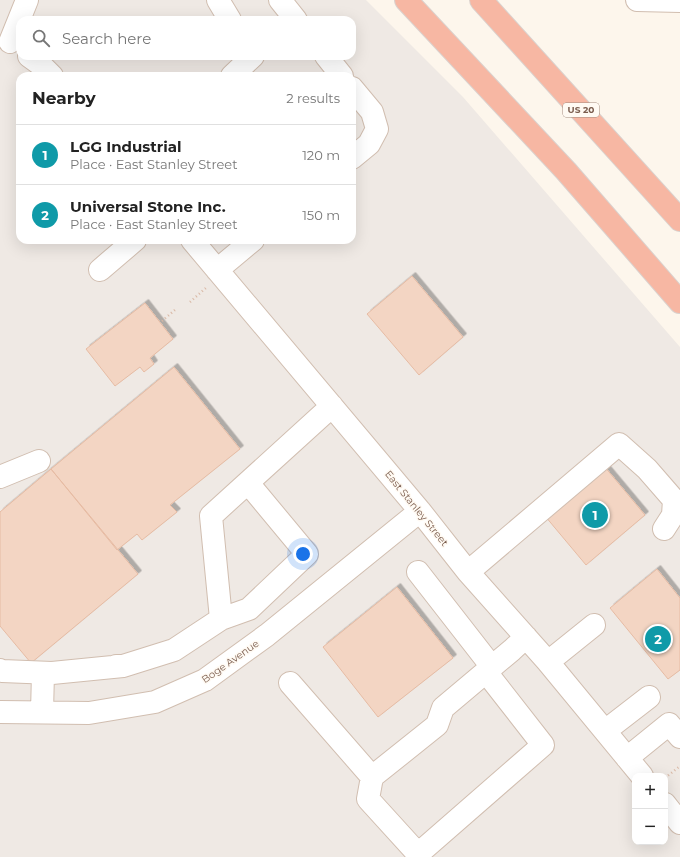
<!DOCTYPE html>
<html lang="en">
<head>
<meta charset="utf-8">
<style>
  body { margin:0; font-family:Montserrat,sans-serif; background:#f6f6f6; color:#222 }
  .controls { position:absolute; right:12px; bottom:12px; display:grid; overflow:hidden; border-radius:8px; box-shadow:0 4px 16px #0002 }
  .controls button { width:36px; height:36px; display:grid; place-items:center; padding:0; border:0; border-bottom:1px solid #e0e0e0; background:#fff; color:#222; font:20px sans-serif }
  .you { position:absolute; left:303px; top:554px; width:14px; height:14px; margin:-10px; border:3px solid #fff; border-radius:50%; background:#1a73e8; box-shadow:0 0 0 6px #1a73e833 }
  .badge { display:grid; place-items:center; width:26px; height:26px; border-radius:50%; background:#0f766e; color:#fff; font-size:13px; font-weight:700 }
  .pin { position:absolute; translate:-50% -50%; border:2px solid #fff; box-shadow:0 1px 4px #0006 }
  .list { margin:0; padding:0; list-style:none }
  h2 { display:flex; justify-content:space-between; align-items:center; height:52px; margin:0; padding:0 16px; font-size:17px }
  h2 small { font-size:13px; font-weight:400; color:#767676 }
  .list li { display:grid; grid-template-columns:26px 1fr auto; gap:12px; align-items:center; box-sizing:border-box; height:60px; padding:0 16px; border-top:1px solid #e0e0e0 }
  .list b { display:block; font-size:15px; white-space:nowrap }
  .list p { margin:0; font-size:13px; white-space:nowrap; color:#767676 }
  .list em { font-size:13px; font-style:normal; color:#767676 }
  .icon { flex:none; width:22px; height:22px; fill:none; stroke:currentColor; stroke-width:2; stroke-linecap:round; stroke-linejoin:round }
  .map { position:relative; flex:none; width:680px; height:857px; overflow:hidden }
  .search { position:absolute; background:#fff; box-shadow:0 4px 16px #0002; left:16px; top:16px; width:340px; height:44px; display:flex; align-items:center; gap:10px; box-sizing:border-box; padding:0 14px; border-radius:12px; color:#767676; font-size:15px }
  .panel { position:absolute; background:#fff; box-shadow:0 4px 16px #0002; left:16px; top:72px; width:340px; height:172px; border-radius:12px }
  .map>svg:first-child { display:block }
  .industrial { fill:#efe9e4; fill-rule:evenodd }
  .building { fill:#f3d5c3; stroke:#e6bba3; filter:url(#shadow) }
  .lines { fill:none; stroke-linecap:round; stroke-linejoin:round }
  .minor-casing { stroke:#d1beb0; stroke-width:24 }
  .highway-casing { stroke:#dad1cd; stroke-width:24 }
  .path { stroke:#d9b8a5; stroke-width:2.5; stroke-dasharray:1 3; stroke-linecap:butt }
  .minor { stroke:#fff; stroke-width:22 }
  .highway { stroke:#f7b7a3; stroke-width:22 }
  .labels { text-anchor:middle; stroke-width:3; stroke-linejoin:round; paint-order:stroke }
  .shield { fill:#fffaf3; stroke:#a28b7f; stroke-width:1 }
  .shield-label { font-size:9px; font-weight:bold; fill:#7a5c4d }
  .street-label { font-size:10px; fill:#7a5c4d; stroke:#fffaf3 }
</style>
</head>
<body>
<div class="map">
<svg width="680" height="857" viewBox="0 0 680 857">
  <defs>
    <filter id="shadow"><feDropShadow dx="3.5" dy="-3.5" stdDeviation="0" flood-color="#0004"/></filter>
  </defs>
  <rect width="100%" height="100%" fill="#fdf6ec"/>
  <path class="industrial" d="M0,0H366L463,97L680,347V857H0ZM20,20H352V56H20ZM20,76H352V240H20ZM635,776H665V842H635Z"/>
  <path class="building" d="M412,276L463,337L419,375L367,314Z
    M145,303L173,339L150,358L154,364L144,372L140,367L115,386L86,349Z
    M174,367L240,449L170,505L177,512L142,540L137,534L117,550L51,469Z
    M604,466L645,515L586,565L545,516Z
    M51,469L138,574L31,663L0,626V512Z
    M657,569L680,598V670L668,679L610,608Z
    M397,587L453,658L378,717L323,647Z"/>
  <g class="lines">
    <g class="minor-casing">
      <path id="minor" d="M218,0L230,20
        M280,0L296,20
        M637,0L680,1
        M10,42L27,0
        M29,56L40,64L52,76
        M326,56L342,76
        M232,76L253,56
        M352,88L372,112L377,129L369,144L352,158
        M192,240L420,511L468,572L548,662L642,776
        M100,270L135,240
        M217,270L253,240
        M0,477L39,461
        M418,572L492,667
        M468,572L619,444L647,469L674,500L673,515L664,529
        M221,619L249,609L307,554L248,483
        M548,662L594,625
        M116,666H123L174,650L221,619L211,516L332,406
        M0,670L2,671L52,673L123,666
        M290,683L372,777L437,725L443,708L512,650L526,637
        M0,712L89,713L155,702L205,680L267,635L420,511
        M42,712L43,673
        M605,731L649,697
        M627,758L669,724L680,737
        M372,777L368,799L418,854L543,745L486,672
        M665,804L680,823"/>
    </g>
    <g class="highway-casing">
      <path id="highway" d="M406,0L566,171L680,302
        M481,0L680,220"/>
    </g>
    <path class="path" d="M190,302L207,287
      M162,321L176,309
      M665,778L680,766"/>
    <use href="#minor" class="minor"/>
    <use href="#highway" class="highway"/>
  </g>
  <g class="labels">
    <rect class="shield" x="563" y="103" width="36" height="14" rx="3"/>
    <g class="shield-label">
      <text x="581" y="113">US 20</text>
    </g>
    <g class="street-label">
      <text transform="translate(417 508) rotate(51)" y="4">East Stanley Street</text>
      <text transform="translate(230 661) rotate(-35)" y="4">Boge Avenue</text>
    </g>
  </g>
</svg>
<div class="controls">
<button>+</button>
<button>−</button>
</div>
<div class="you"></div>
<div class="pin badge" style="left:595px;top:515px;background:#0f9aa8">1</div>
<div class="pin badge" style="left:658px;top:639px;background:#0f9aa8">2</div>
<div class="search"><svg class="icon" aria-label="search" viewBox="0 0 24 24"><circle cx="10" cy="10" r="6"/><path d="M15 15l6 6"/></svg>Search here</div>
<section class="panel">
<h2>Nearby<small>2 results</small></h2>
<ul class="list">
<li><span class="badge" style="background:#0f9aa8">1</span><div><b>LGG Industrial</b><p>Place · East Stanley Street</p></div><em>120 m</em></li>
<li><span class="badge" style="background:#0f9aa8">2</span><div><b>Universal Stone Inc.</b><p>Place · East Stanley Street</p></div><em>150 m</em></li>
</ul>
</section>
</div>
</body>
</html>
